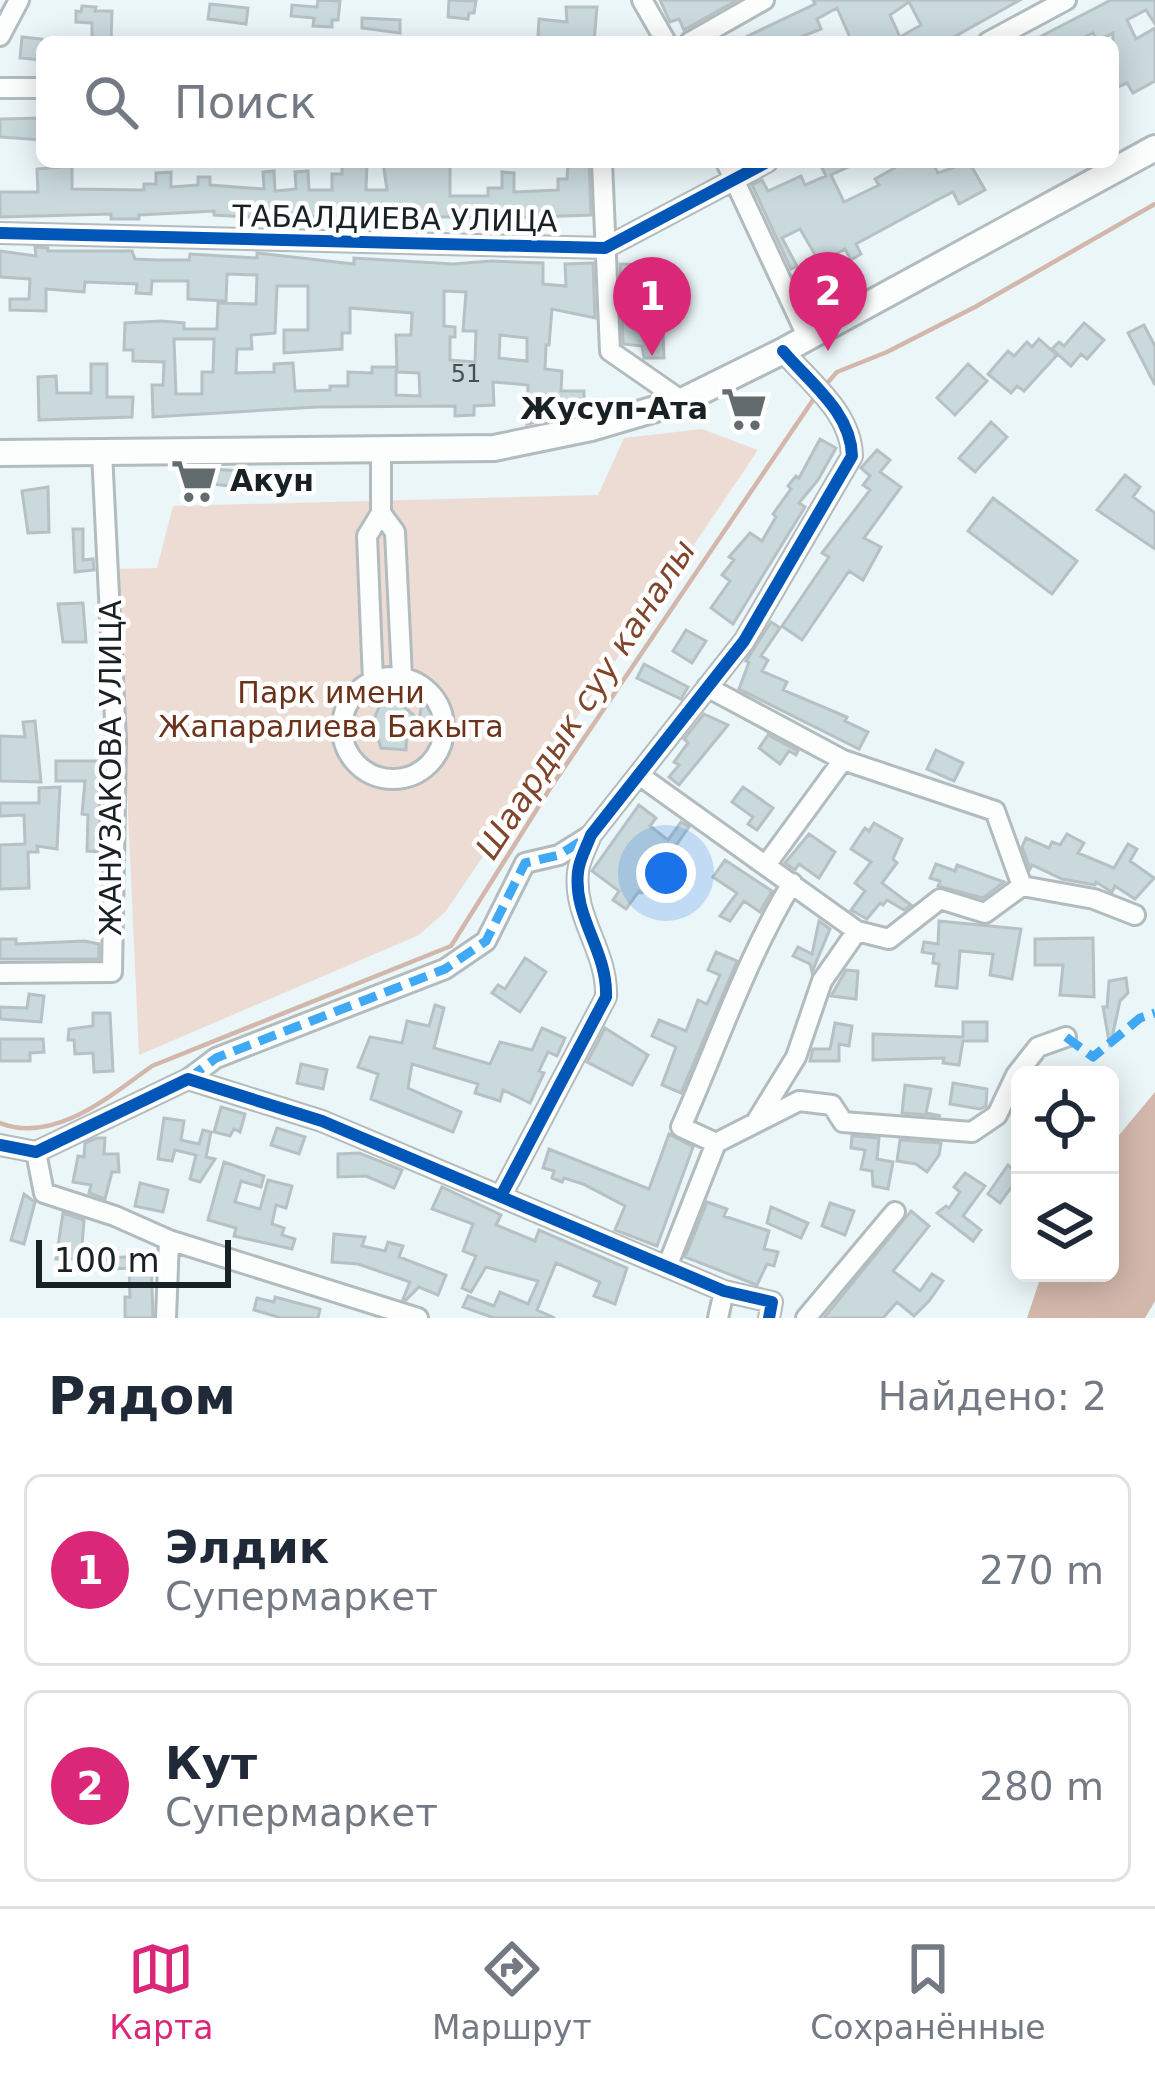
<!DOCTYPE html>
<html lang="ru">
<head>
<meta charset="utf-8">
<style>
  body { margin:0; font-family:"DejaVu Sans",sans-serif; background:#f6f6f7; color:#1f2937 }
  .controls { position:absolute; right:36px; bottom:36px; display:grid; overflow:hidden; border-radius:18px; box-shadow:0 6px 30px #0003 }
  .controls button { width:108px; height:108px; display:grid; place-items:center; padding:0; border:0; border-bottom:3px solid #e0e1e3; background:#fff; color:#1f2937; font:60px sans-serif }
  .scale { position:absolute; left:36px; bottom:30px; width:195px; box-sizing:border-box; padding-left:12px; border:6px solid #182224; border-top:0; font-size:33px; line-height:42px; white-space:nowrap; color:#182224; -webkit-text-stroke:9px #fff; paint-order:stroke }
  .you { position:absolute; left:666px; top:873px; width:42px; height:42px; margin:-30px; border:9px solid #fff; border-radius:50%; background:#1a73e8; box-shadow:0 0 0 18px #1a73e833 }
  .badge { display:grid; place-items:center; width:78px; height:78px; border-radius:50%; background:#db2777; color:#fff; font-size:39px; font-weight:700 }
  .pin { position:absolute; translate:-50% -99px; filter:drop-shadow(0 3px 6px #0008) }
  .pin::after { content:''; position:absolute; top:63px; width:42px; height:36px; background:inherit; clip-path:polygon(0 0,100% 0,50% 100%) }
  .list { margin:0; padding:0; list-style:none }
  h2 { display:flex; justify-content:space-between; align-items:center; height:156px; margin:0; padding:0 48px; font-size:51px }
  h2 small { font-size:39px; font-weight:400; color:#747a83 }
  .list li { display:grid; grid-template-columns:78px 1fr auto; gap:36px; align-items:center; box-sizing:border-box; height:192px; margin:0 24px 24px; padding:0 24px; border:3px solid #e0e1e3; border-radius:18px }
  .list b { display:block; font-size:45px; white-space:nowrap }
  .list p { margin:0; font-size:39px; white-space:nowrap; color:#747a83 }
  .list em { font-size:39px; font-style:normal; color:#747a83 }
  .icon { flex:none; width:66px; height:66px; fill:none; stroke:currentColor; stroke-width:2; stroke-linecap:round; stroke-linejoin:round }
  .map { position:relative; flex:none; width:1155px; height:1318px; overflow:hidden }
  .search { position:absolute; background:#fff; box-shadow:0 6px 30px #0003; left:36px; right:36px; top:36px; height:132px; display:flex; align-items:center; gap:30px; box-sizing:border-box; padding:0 42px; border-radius:18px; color:#747a83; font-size:45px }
  .sheet { height:588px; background:#fff }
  nav { display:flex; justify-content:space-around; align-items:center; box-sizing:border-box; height:168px; border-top:3px solid #e0e1e3; background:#fff; font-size:33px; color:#747a83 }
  nav a { display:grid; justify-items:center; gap:6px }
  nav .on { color:#db2777 }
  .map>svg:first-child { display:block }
  .green { fill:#eddcd4 }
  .water { fill:#d3b7ab }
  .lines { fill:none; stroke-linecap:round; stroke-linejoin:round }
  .stream { stroke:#d3b7ab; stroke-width:4.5 }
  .building { fill:#c9d9dc; stroke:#b7c1c3; stroke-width:3; fill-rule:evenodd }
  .minor-casing { stroke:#b2bcbe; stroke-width:24 }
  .major-casing { stroke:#b2bcbe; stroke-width:30 }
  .minor { stroke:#fcfefe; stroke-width:18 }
  .major { stroke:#fcfefe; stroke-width:24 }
  .quiet { stroke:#3fa9f5; stroke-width:9; stroke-dasharray:18 9; stroke-linecap:butt }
  .cycleway-casing { stroke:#fff; stroke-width:20 }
  .cycleway { stroke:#0057b8; stroke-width:12 }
  .labels { text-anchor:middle; stroke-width:9; stroke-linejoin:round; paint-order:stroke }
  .number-label { font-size:24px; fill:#445052 }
  .street-label { font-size:30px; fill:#182224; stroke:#fff }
  .poi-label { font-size:30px; font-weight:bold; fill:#182224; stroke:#fff; text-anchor:end }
  .park-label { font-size:30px; fill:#6c321a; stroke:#fff }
  .water-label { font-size:33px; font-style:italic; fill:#81452c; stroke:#fff }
</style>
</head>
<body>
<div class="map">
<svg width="1155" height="1318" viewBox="0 0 1155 1318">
  <rect width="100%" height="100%" fill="#ebf6f8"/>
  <path class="green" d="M702,429L758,450L446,911L419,935L139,1055L117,569L157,568L173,506L598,495L624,438Z"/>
  <path class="water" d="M1155,1092V1301L1145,1318H1027L1042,1273H1110V1146Z"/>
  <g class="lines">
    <path class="stream" d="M822,389L837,372L887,352L975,307L1155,204
      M0,1123C54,1144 109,1097 152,1066L451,946L549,790L815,397"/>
  </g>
  <path class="building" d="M318,0L340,1L338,20H332V27L313,26L314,18L291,16L292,5L317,7Z
    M449,0L476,1L474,13H469L468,19L448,17Z
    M660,0H737L684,30L679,19L670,22Z
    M813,0H1020L945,42H852L837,8L817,19L821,29L789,42H735L815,4ZM909,2L921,25L900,37L890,15Z
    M1111,0H1155V24L1146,10L1127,20L1136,39L1155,28V81L1133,93L1127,83L1113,89V33L1097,41L1093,33L1073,42H1030Z
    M210,4L248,8L246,24L208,19Z
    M82,6L96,7L95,11H112L111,42H92V23L76,22V11L81,12Z
    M566,7H597L594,42L538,37L539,19L567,22Z
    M362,18L400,20V33L362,28Z
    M22,37L42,39V60L20,58Z
    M42,118V140L0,137V119Z
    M383,162L450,163V196H488V188H502V172L514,173V192L558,190V179H567L568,162H589L591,215L510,218L509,230L487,229V217H412V212L378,216L247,217L214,215V211L139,215V219H111V214L0,217V192H38L37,169L72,166V189L144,190V184H156V173L171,172V187L198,185V177H210V185L264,189L263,172L274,171L275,191L296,189L295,172L308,171L309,190H332V174H342V163L367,164L366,190H387Z
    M819,162H859L831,175L844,202L879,185L875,179L905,162H932L938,173L969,162L985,190L959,204L953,192L939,199L856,244L861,254L851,260L845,249L820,263L800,229L782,238L797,266L791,269L752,185L762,180L768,191L801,176L805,185L826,176Z
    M35,247L48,248V251H132L135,259L158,260H189L190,254L257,258V253L354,264V258L453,264L491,261L543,263V284L566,286L565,264L593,263L595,318L552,309L549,345H546L545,369L562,371L561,391H584V402L537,403L536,422L527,424L528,385L493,382L494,405L474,406V415L455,416V406L317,407L153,417L152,385H163L164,362L133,361V350H124L125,323L161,321L184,323V329H217L218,303L256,304L257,275L227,274L226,301L188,299V281H152L151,294L136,293L137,284L85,282L84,292L46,289V311L10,310V299H29L30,279L0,277V251L36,256ZM277,286H308V330H284V353L342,349V333H350V308L412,313L411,335H396L397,372L419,373L420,396L396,395V367H372V373L348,372V386H330V390L295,391L293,363L274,364V372L236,373L237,349H252L251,335L275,333ZM444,291L466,292L463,331H476L475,362L450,360V337H455V327L444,326ZM500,335L527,338V361L499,358ZM174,339H214L213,372H202V394H176Z
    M620,264L650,265V287H668V298L639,297V332H663L664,358H644L642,346L623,344Z
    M1084,323L1104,340L1087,359L1081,354L1071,366L1052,349L1059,342L1064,346Z
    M1144,325L1155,346V385L1128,333Z
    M1039,339L1057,355L1024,391L1017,386L1011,393L988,374L1008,351L1014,356L1027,342L1032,347Z
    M91,364H107V397H133L132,417L39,420L38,377L56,376L57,393H91Z
    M968,364L987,381L955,415L937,398Z
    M991,422L1007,437L975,472L959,458Z
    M820,439L836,448L818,480L799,503L805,507L733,624L711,608L730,581L722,575L734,560L729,557L750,533L762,541L776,517L773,514L791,489L788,486L796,476L799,478Z
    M877,450L890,460L880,472L901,487L864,538L881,547L863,580L849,571L802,640L782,626L829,557L822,553L870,490L863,485L870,476L861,468Z
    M211,469L241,471V487L192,482V470Z
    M1125,475L1140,487L1133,497L1155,513V549L1097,510Z
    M48,487L49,532L28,533L22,491Z
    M993,498L1077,561L1052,594L968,531Z
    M73,529H83V560L93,559L94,570L75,572Z
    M83,603L86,642H63L58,604Z
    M771,622L780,628L761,656L768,660L762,671L787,682L783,690L847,717L845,721L868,732L859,749L739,689L749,662L746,661Z
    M686,630L706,641L692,663L673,651Z
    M644,664L688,687L681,699L637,678Z
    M430,697L441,720L429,718L423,724L427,728L417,729L407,724L406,750L381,748L373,721L380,705L398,701L419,720L423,698Z
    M704,714L728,725L679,785L669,777L679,765L674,762L688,743L684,739Z
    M35,721L41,782L0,781V736L25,737L23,722Z
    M768,735L798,751L796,755L789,751L780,764L759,748Z
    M936,750L963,763L954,781L927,769Z
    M56,761H98L101,852L87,851L88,815L82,814L85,781H56Z
    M60,787L57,849L37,846L38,852H28L29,888L0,889V845L25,844L24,815L0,816V803H39V788Z
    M743,787L773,808L757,830L748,824L753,817L732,802Z
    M639,805L656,818L650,826L668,840L681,822L689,827L648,885L642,893L639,891L626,909L613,900L619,891L592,871Z
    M874,823L902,839L893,859L897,863L882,883L911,905L904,910L887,900L883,905L880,903L867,919L851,910L865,891L855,883L871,862L851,849L865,828L869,831Z
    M809,834L835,852L819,878L799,864L795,870L785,863Z
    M1067,834L1084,843L1078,853L1114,868L1128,844L1137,849L1130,861L1154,878L1135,899L1115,886L1112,892L1096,882L1095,885L1062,879L1032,865L1030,869L1022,847L1026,838L1049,848L1052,842L1060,845Z
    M725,860L772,891L760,912L744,901L730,921L720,916L737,893L713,877Z
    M936,864L955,871L957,865L1004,882L983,898L938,886L940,881L930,878Z
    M819,921L830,929L812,972L810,964L793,956L798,947L812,954Z
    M939,921L1021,929L1012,979L990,975L993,954L960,951L957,988L936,986L939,964L933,963L934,954L922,952L924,942L938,944Z
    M1093,938L1094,997L1060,995L1063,965H1035V939Z
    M0,939H16V944L85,941L99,944V959H0Z
    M716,952L737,961L681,1093L662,1085L676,1047L652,1036L659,1020L686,1031L698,1000L707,1004L720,975L708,970Z
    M525,958L546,972L520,1012L492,993L498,985L505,989Z
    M846,970L858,971L856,999L831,996Z
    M1126,978L1128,993L1120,1001L1110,1047L1103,1007H1107L1109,981Z
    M29,994L44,996L41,1022L0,1019V1007L27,1008Z
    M435,1005L444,1008L434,1048L490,1064L500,1042L532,1050L542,1028L565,1038L557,1056L548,1052L539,1071L544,1073L530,1103L503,1090L500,1101L475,1093L478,1084L412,1064L408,1088L461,1112L453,1132L371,1099L378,1074L358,1067L370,1037L402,1043L407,1021L429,1026Z
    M93,1013H110L113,1071L94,1072L93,1053L75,1054L74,1040H68L69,1029L93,1026Z
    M963,1022H987V1041H963L959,1065L943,1063L944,1058L873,1060V1034L963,1037Z
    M835,1023L852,1026L849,1046L839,1044V1061H810L813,1049H830Z
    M605,1028L648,1055L632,1085L587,1062Z
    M0,1039H43L44,1052L30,1053V1061H0Z
    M301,1064L327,1070L323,1089L297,1083Z
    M953,1083L987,1089L986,1106L980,1109L950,1104Z
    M905,1085L931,1089L926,1113L941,1116L902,1113Z
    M221,1107L245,1114L240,1132L234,1129L230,1136L214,1132Z
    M164,1118L184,1121L181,1140L199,1144L203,1130L211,1132L206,1157L215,1159L200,1182L190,1179L196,1155L175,1150L172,1161L158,1159Z
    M277,1128L305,1137L299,1154L271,1145Z
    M669,1134L693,1147L657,1246L615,1230L625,1206L583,1184L564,1178L562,1182L552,1178L554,1171L543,1168L549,1149L649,1189Z
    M852,1136L879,1138L877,1159L893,1162L888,1189L873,1186L872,1171L861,1169L865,1150L851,1148Z
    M97,1138H105L104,1154H118L119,1172H112L105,1199L89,1193L91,1185L73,1182L78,1156L84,1157L85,1143Z
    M900,1140L941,1143L939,1155L927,1172L916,1164L897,1161Z
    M359,1153L402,1170L394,1188L366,1176L338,1177V1154Z
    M224,1162L264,1176L261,1187L241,1181L235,1202L260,1209L268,1180L292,1186L286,1208L276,1205L272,1224L284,1228L282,1235L295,1239L292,1249L234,1236L236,1228L208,1220Z
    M1008,1165L1020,1175L1000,1203L988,1194Z
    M965,1173L985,1186L963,1216L981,1230L973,1241L937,1213L946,1206L949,1208L960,1192L954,1187Z
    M140,1183L168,1190L163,1212L135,1206Z
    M442,1187L501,1215L496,1225L535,1241L539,1230L627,1268L615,1304L594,1296L600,1282L556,1263L537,1310L555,1318H494L463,1307L468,1296L494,1306L500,1292L528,1304L538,1281L486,1267L471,1292L462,1288L476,1256L463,1251L473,1224L432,1209Z
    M24,1194L35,1202L24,1244L11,1240Z
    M707,1202L727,1209L724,1216L769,1231L764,1249L778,1252L774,1266L767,1264L757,1285L685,1257Z
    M830,1203L854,1211L845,1235L822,1226Z
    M771,1207L808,1223L801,1238L767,1223Z
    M911,1211L929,1226L893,1271L920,1291L932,1274L943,1281L929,1301L914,1316L897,1302L883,1318H824Z
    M63,1213L84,1220L81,1259H56Z
    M334,1234L365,1237L362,1246L385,1251L388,1242L403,1246L399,1257L446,1275L438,1295L419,1287L406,1300L403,1299L410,1282L358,1264L332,1262Z
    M151,1255L153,1318H125V1297H130L129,1268L99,1270V1259Z
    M275,1297L320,1309L318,1318H281L254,1310L257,1298L274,1302Z"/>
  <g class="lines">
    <g class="minor-casing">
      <path id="minor" d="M642,0L666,42
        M0,36L19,0
        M690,42L764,0
        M988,42L1066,0
        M0,88H42
        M602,162L610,351L682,401
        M726,162L808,338
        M0,233L605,248L767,162
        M381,451V513L395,532L402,677
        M342 728a51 51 0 1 1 102 0a51 51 0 1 1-102 0Z
        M373,681L367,536L381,513
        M707,687L843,760L995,811L1022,886
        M639,775L857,931L889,939L940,899L985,913L1022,886L1094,899L1135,915
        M766,865L843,760
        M0,973L112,972L116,740L102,452
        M188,1079L216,1058L445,969L486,941L525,863L559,855L591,835
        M756,1122L796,1057L822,981L857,931
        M716,1143L681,1127C717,1046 746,959 792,883
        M0,1145L36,1152L188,1079L322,1121L724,1291L772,1302L769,1318
        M36,1152L44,1193L115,1216L169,1240L418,1318
        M502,1194L606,997C608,951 573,918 578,872C579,860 587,846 591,835L744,641L852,456C851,412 810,383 783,351
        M667,1267L716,1143L799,1101L832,1105L843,1122L972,1132L997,1115L1016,1075L1038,1047L1066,1037
        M166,1318L169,1240
        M718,1318L724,1291
        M806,1318L895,1212"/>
    </g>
    <g class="major-casing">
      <path id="major" d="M0,453L494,448L591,428L682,401L783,351L1155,148"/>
    </g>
    <use href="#minor" class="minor"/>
    <use href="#major" class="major"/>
    <path class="quiet" d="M1066,1037L1093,1057L1140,1018L1155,1013
      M188,1079L216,1058L445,969L486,941L525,863L559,855L586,838"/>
    <g class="cycleway-casing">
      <path id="cycleway" d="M0,233L605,248L767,162
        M0,1145L36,1152L188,1079L322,1121L724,1291L772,1302L769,1318
        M502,1194L606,997C608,951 573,918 578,872C579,860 587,846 591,835L744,641L852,456C851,412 810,383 783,351"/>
    </g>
    <use href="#cycleway" class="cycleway"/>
  </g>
  <defs>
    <g id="supermarket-bare" transform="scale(3.6)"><path d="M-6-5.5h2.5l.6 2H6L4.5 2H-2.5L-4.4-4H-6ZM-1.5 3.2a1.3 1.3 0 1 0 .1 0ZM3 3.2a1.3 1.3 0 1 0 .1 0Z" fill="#626c6e" stroke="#fff" stroke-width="2.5" paint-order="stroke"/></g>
  </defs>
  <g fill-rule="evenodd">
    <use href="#supermarket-bare" x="744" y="409"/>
    <use href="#supermarket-bare" x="194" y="481"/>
  </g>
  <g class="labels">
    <g class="number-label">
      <text x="466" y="382">51</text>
    </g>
    <g class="street-label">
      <text transform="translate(395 219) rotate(1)" y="10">ТАБАЛДИЕВА УЛИЦА</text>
      <text transform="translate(111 768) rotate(-90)" y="10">ЖАНУЗАКОВА УЛИЦА</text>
    </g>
    <g class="poi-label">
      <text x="708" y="419">Жусуп-Ата</text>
      <text x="230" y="491" text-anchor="start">Акун</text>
    </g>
    <g class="park-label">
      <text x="331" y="703">Парк имени<tspan x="331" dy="34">Жапаралиева Бакыта</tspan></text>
    </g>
    <g class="water-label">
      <text transform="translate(585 699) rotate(-57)" y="12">Шаардык суу каналы</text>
    </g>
  </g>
</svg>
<div class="controls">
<button><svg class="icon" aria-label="locate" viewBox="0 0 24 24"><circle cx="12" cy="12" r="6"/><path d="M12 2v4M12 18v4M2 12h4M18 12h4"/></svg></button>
<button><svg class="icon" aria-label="layers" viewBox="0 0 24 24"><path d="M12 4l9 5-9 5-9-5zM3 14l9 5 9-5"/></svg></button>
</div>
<div class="scale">100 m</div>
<div class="you"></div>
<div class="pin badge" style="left:652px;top:356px">1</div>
<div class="pin badge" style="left:828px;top:351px">2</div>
<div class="search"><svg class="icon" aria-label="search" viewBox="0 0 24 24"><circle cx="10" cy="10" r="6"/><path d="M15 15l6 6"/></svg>Поиск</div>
</div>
<section class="sheet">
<h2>Рядом<small>Найдено: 2</small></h2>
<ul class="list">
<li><span class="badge">1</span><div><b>Элдик</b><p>Супермаркет</p></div><em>270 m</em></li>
<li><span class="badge">2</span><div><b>Кут</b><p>Супермаркет</p></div><em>280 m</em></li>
</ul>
</section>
<nav>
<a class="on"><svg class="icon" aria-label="map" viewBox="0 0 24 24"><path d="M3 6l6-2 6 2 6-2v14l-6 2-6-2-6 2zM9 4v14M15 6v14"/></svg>Карта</a>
<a><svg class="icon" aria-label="directions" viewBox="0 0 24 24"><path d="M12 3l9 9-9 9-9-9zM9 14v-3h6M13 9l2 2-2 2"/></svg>Маршрут</a>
<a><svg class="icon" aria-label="saved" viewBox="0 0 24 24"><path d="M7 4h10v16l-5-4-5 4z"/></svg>Сохранённые</a>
</nav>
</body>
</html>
